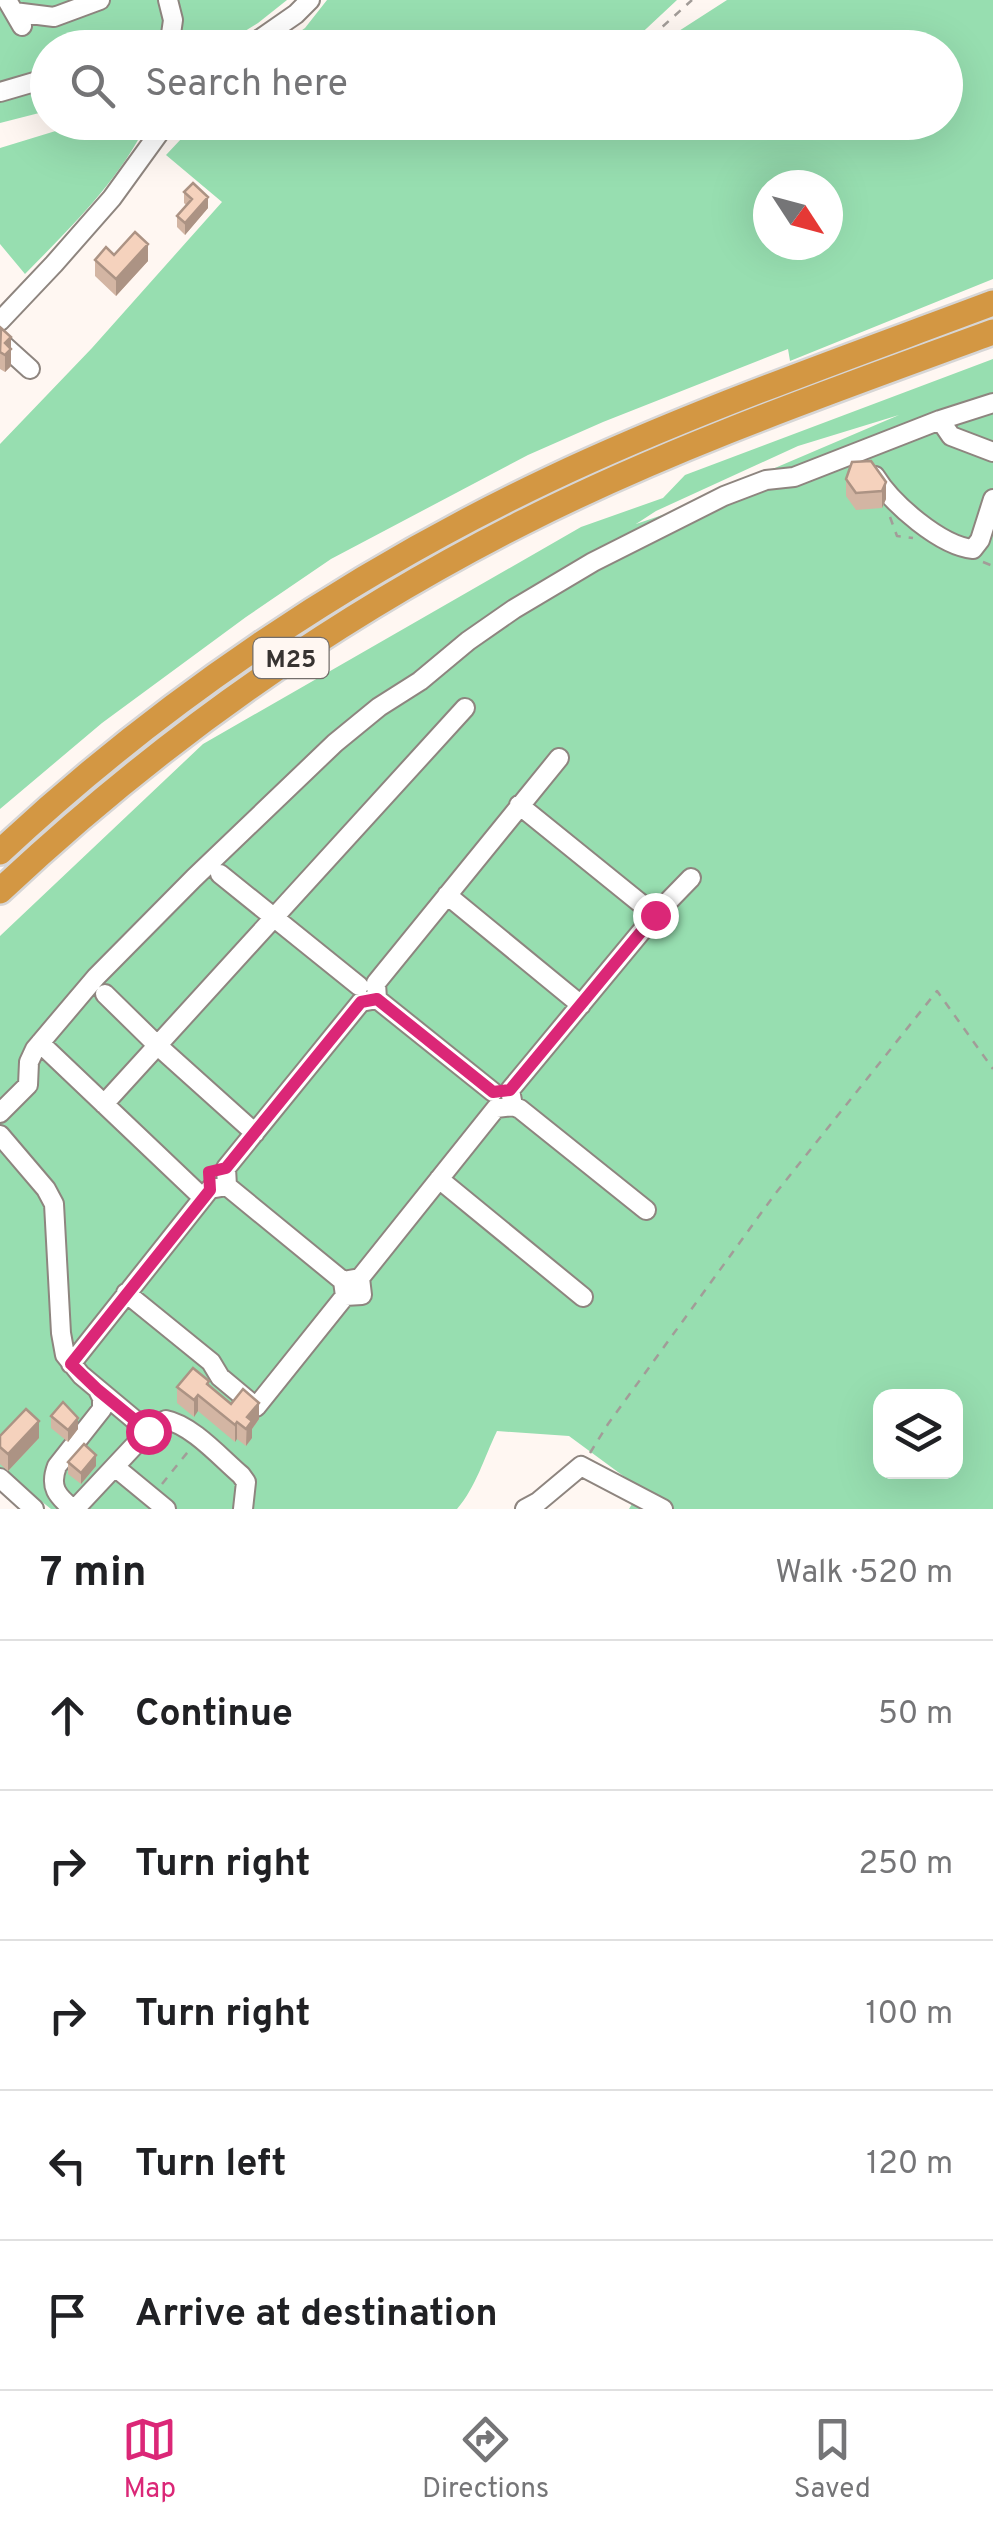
<!DOCTYPE html>
<html lang="en">
<head>
<meta charset="utf-8">
<style>
  body { margin:0; font-family:Overpass,sans-serif; background:#f6f6f6; color:#202124 }
  .controls { position:absolute; right:30px; bottom:30px; display:grid; overflow:hidden; border-radius:20px; box-shadow:0 10px 40px #0002 }
  .controls button { width:90px; height:90px; display:grid; place-items:center; padding:0; border:0; border-bottom:2px solid #e0e0e0; background:#fff; color:#202124; font:50px sans-serif }
  .compass { position:absolute; left:753px; top:170px; width:90px; height:90px; border-radius:50%; background:#fff; box-shadow:0 10px 40px #0002; rotate:126deg }
  .stop { position:absolute; width:30px; height:30px; margin:-22px; border:8px solid #db2777; border-radius:50%; background:#fff }
  .stop.end { background:#db2777; border-color:#fff; box-shadow:0 2px 10px #0008 }
  .list { margin:0; padding:0; list-style:none }
  h2 { display:flex; justify-content:space-between; align-items:center; height:130px; margin:0; padding:0 40px; font-size:42px }
  h2 small { font-size:32px; font-weight:400; color:#757577 }
  .list li { display:grid; grid-template-columns:65px 1fr auto; gap:30px; align-items:center; box-sizing:border-box; height:150px; padding:0 40px; border-top:2px solid #e0e0e0 }
  .list b { display:block; font-size:38px; white-space:nowrap }
  .list em { font-size:32px; font-style:normal; color:#757577 }
  .icon { flex:none; width:55px; height:55px; fill:none; stroke:currentColor; stroke-width:2; stroke-linecap:round; stroke-linejoin:round }
  .map { position:relative; flex:none; width:993px; height:1509px; overflow:hidden }
  .search { position:absolute; background:#fff; box-shadow:0 10px 40px #0002; left:30px; right:30px; top:30px; height:110px; display:flex; align-items:center; gap:25px; box-sizing:border-box; padding:0 35px; border-radius:55px; color:#757577; font-size:38px }
  .sheet { height:880px; background:#fff }
  nav { display:flex; justify-content:space-around; align-items:center; box-sizing:border-box; height:140px; border-top:2px solid #e0e0e0; background:#fff; font-size:28px; color:#757577 }
  nav a { display:grid; justify-items:center; gap:5px }
  nav .on { color:#db2777 }
  .map>svg:first-child { display:block }
  .green { fill:#97deb0; fill-rule:evenodd }
  .lines { fill:none; stroke-linecap:round; stroke-linejoin:round }
  .minor-casing { stroke:#8e857f; stroke-width:22 }
  .highway-casing { stroke:#d7d6d6; stroke-width:30 }
  .path { stroke:#a29c98; stroke-width:2.5; stroke-dasharray:8 8; stroke-linecap:butt }
  .minor { stroke:#fff; stroke-width:18 }
  .highway { stroke:#d39743; stroke-width:25 }
  .wall { fill:#d3b5a3 }
  .shaded-wall { fill:#ac9384 }
  .building { fill:#f5d2bd; stroke:#ac9384; stroke-width:2.5 }
  .route { stroke:#db2777; stroke-width:12 }
  .labels { text-anchor:middle; stroke-width:8; stroke-linejoin:round; paint-order:stroke }
  .shield { fill:#fff7f2; stroke:#736e6b; stroke-width:2.5 }
  .shield-label { font-size:25px; font-weight:bold; fill:#373331 }
</style>
</head>
<body>
<div class="map">
<svg width="993" height="1509" viewBox="0 0 993 1509">
  <rect width="100%" height="100%" fill="#fff7f2"/>
  <path class="green" d="M0,0H287L258,23L219,47L48,48L47,111L0,123Z
    M327,0H677L632,42L622,47H278L305,28Z
    M727,0H993V279L790,361L788,349L603,422L528,455L331,559L246,617L102,723L0,809V444L92,348L222,202L166,155L197,122L255,123L405,135L473,122H946V48L654,47ZM768,185H828V245H768Z
    M85,122L147,123C119,181 70,228 25,274L0,244V148Z
    M993,359V1509H629L641,1489L569,1436L497,1431C484,1458 476,1487 457,1509H51L0,1468V936L203,744L581,527L663,498L685,475ZM899,415L674,511L636,524L656,511L798,446ZM880,1396H956V1472H880Z"/>
  <g class="lines">
    <g class="minor-casing">
      <path id="minor" d="M7,0L22,26
        M168,0L173,20L169,48
        M14,12L54,17L100,0
        M247,48L296,14L310,0
        M0,92L48,78
        M0,321L54,264L112,198L167,122
        M0,342L30,369
        M940,420L951,436L993,452
        M875,476C892,504 941,546 973,549L980,540L993,499
        M519,805L655,915
        M220,874L359,986
        M447,895L581,1005
        M105,994L157,1045L255,1133
        M377,999L493,1092
        M40,1043L203,1198
        M104,1104L465,708
        M513,1106L520,1109L646,1210
        M0,1113L28,1085L29,1062L35,1049L96,977L194,878L335,743L379,707L420,681L468,641L514,609L593,562L724,496L766,480L794,477L940,420L993,403
        M0,1135L46,1189L54,1204L61,1333L65,1355L81,1375L148,1431
        M439,1179L583,1297
        M227,1186L343,1281L345,1296L362,1295L360,1278L343,1281
        M360,1278L496,1108L513,1106L510,1090L655,915L691,878
        M126,1293L211,1362L220,1377L256,1407L345,1296
        M71,1364L210,1189L227,1186L226,1168L361,1002L377,999L376,983L559,758
        M115,1467L166,1509
        M0,1478L34,1509
        M73,1509C57,1496 49,1487 57,1466L102,1409V1398L98,1390
        M75,1509L148,1431L166,1420C192,1425 221,1458 241,1475L246,1482L243,1509
        M525,1509L538,1502L581,1466L663,1509"/>
    </g>
    <g class="highway-casing">
      <path id="highway" d="M0,852C161,701 350,574 550,479C694,411 844,359 993,303
        M0,891C156,744 333,619 524,522C674,446 835,390 993,332"/>
    </g>
    <path class="path" d="M639,48L692,0
      M349,122H444
      M890,517L897,536L913,538
      M983,562L993,566
      M590,1453L608,1424L775,1194L937,991L993,1069
      M162,1484L191,1448"/>
    <use href="#minor" class="minor"/>
    <use href="#highway" class="highway"/>
  </g>
  <path class="wall" d="M184,192L208,208L185,235L177,227V216L186,205L184,203Z
    M114,255L148,261L116,296L95,276V260Z
    M0,329L11,337V366L5,372L0,369Z
    M871,461L886,499L882,508L856,510L846,496V479Z
    M209,1386L231,1404L259,1419L252,1429V1438L246,1446L237,1439L235,1442L198,1411L194,1417L177,1403V1387Z
    M51,1416L78,1429L68,1442L51,1428Z
    M0,1436L39,1438L8,1471L0,1464Z
    M68,1462L96,1466L81,1484L68,1474Z"/>
  <path class="shaded-wall" d="M208,197V208L185,235V223Z
    M148,244V261L116,296V279Z
    M11,337V366L5,372V343Z
    M886,482V499L882,508V491Z
    M198,1395V1411L194,1417V1400Z
    M259,1403V1419L252,1429V1438L246,1446L247,1417Z
    M78,1418V1429L68,1442V1430Z
    M39,1421V1438L8,1471V1454Z
    M237,1422V1439L235,1442V1425Z
    M96,1455V1466L81,1484V1473Z"/>
  <path class="building" d="M193,183L208,197L185,223L177,216L192,199L184,192Z
    M135,232L148,244L116,279L95,260L106,247L114,255Z
    M1,328L11,337L5,343L11,349L5,355L0,352Z
    M871,461L886,482L882,491L856,493L846,479L852,462Z
    M193,1368L209,1381L207,1384L231,1404L243,1389L259,1403L247,1417L252,1421L246,1429L237,1422L235,1425L198,1395L194,1400L177,1387Z
    M63,1402L78,1418L68,1430L51,1416Z
    M26,1409L39,1421L8,1454L0,1447V1436Z
    M84,1444L96,1455L81,1473L68,1462Z"/>
  <g class="lines">
    <path class="route" d="M148,1431L98,1390L71,1364L210,1190L209,1172L226,1168L361,1002L377,999L493,1092L510,1090L655,915"/>
  </g>
  <g class="labels">
    <rect class="shield" x="253.5" y="638" width="75" height="40" rx="8"/>
    <g class="shield-label">
      <text x="291" y="667">M25</text>
    </g>
  </g>
</svg>
<div class="controls">
<button><svg class="icon" aria-label="layers" viewBox="0 0 24 24"><path d="M12 4l9 5-9 5-9-5zM3 14l9 5 9-5"/></svg></button>
</div>
<svg class="compass" viewBox="-18 -18 36 36"><path d="M0-13l5 13h-10z" fill="#e53935"/><path d="M0 13l5-13h-10z" fill="#757577"/></svg>
<div class="stop" style="left:148px;top:1431px"></div>
<div class="stop end" style="left:655px;top:915px"></div>
<div class="search"><svg class="icon" aria-label="search" viewBox="0 0 24 24"><circle cx="10" cy="10" r="6"/><path d="M15 15l6 6"/></svg>Search here</div>
</div>
<section class="sheet">
<h2>7 min<small>Walk · 520 m</small></h2>
<ul class="list">
<li><svg class="icon" aria-label="ahead" viewBox="0 0 24 24"><path d="M12 20V5M6 11l6-6 6 6"/></svg><div><b>Continue</b></div><em>50 m</em></li>
<li><svg class="icon" aria-label="right" viewBox="0 0 24 24"><path d="M7 20v-9h11M14 6l5 5-5 5"/></svg><div><b>Turn right</b></div><em>250 m</em></li>
<li><svg class="icon" aria-label="right" viewBox="0 0 24 24"><path d="M7 20v-9h11M14 6l5 5-5 5"/></svg><div><b>Turn right</b></div><em>100 m</em></li>
<li><svg class="icon" aria-label="left" viewBox="0 0 24 24"><path d="M17 20v-9H6M10 6l-5 5 5 5"/></svg><div><b>Turn left</b></div><em>120 m</em></li>
<li><svg class="icon" aria-label="arrive" viewBox="0 0 24 24"><path d="M6 21V4h12l-3 4 3 4H6"/></svg><div><b>Arrive at destination</b></div></li>
</ul>
</section>
<nav>
<a class="on"><svg class="icon" aria-label="map" viewBox="0 0 24 24"><path d="M3 6l6-2 6 2 6-2v14l-6 2-6-2-6 2zM9 4v14M15 6v14"/></svg>Map</a>
<a><svg class="icon" aria-label="directions" viewBox="0 0 24 24"><path d="M12 3l9 9-9 9-9-9zM9 14v-3h6M13 9l2 2-2 2"/></svg>Directions</a>
<a><svg class="icon" aria-label="saved" viewBox="0 0 24 24"><path d="M7 4h10v16l-5-4-5 4z"/></svg>Saved</a>
</nav>
</body>
</html>
